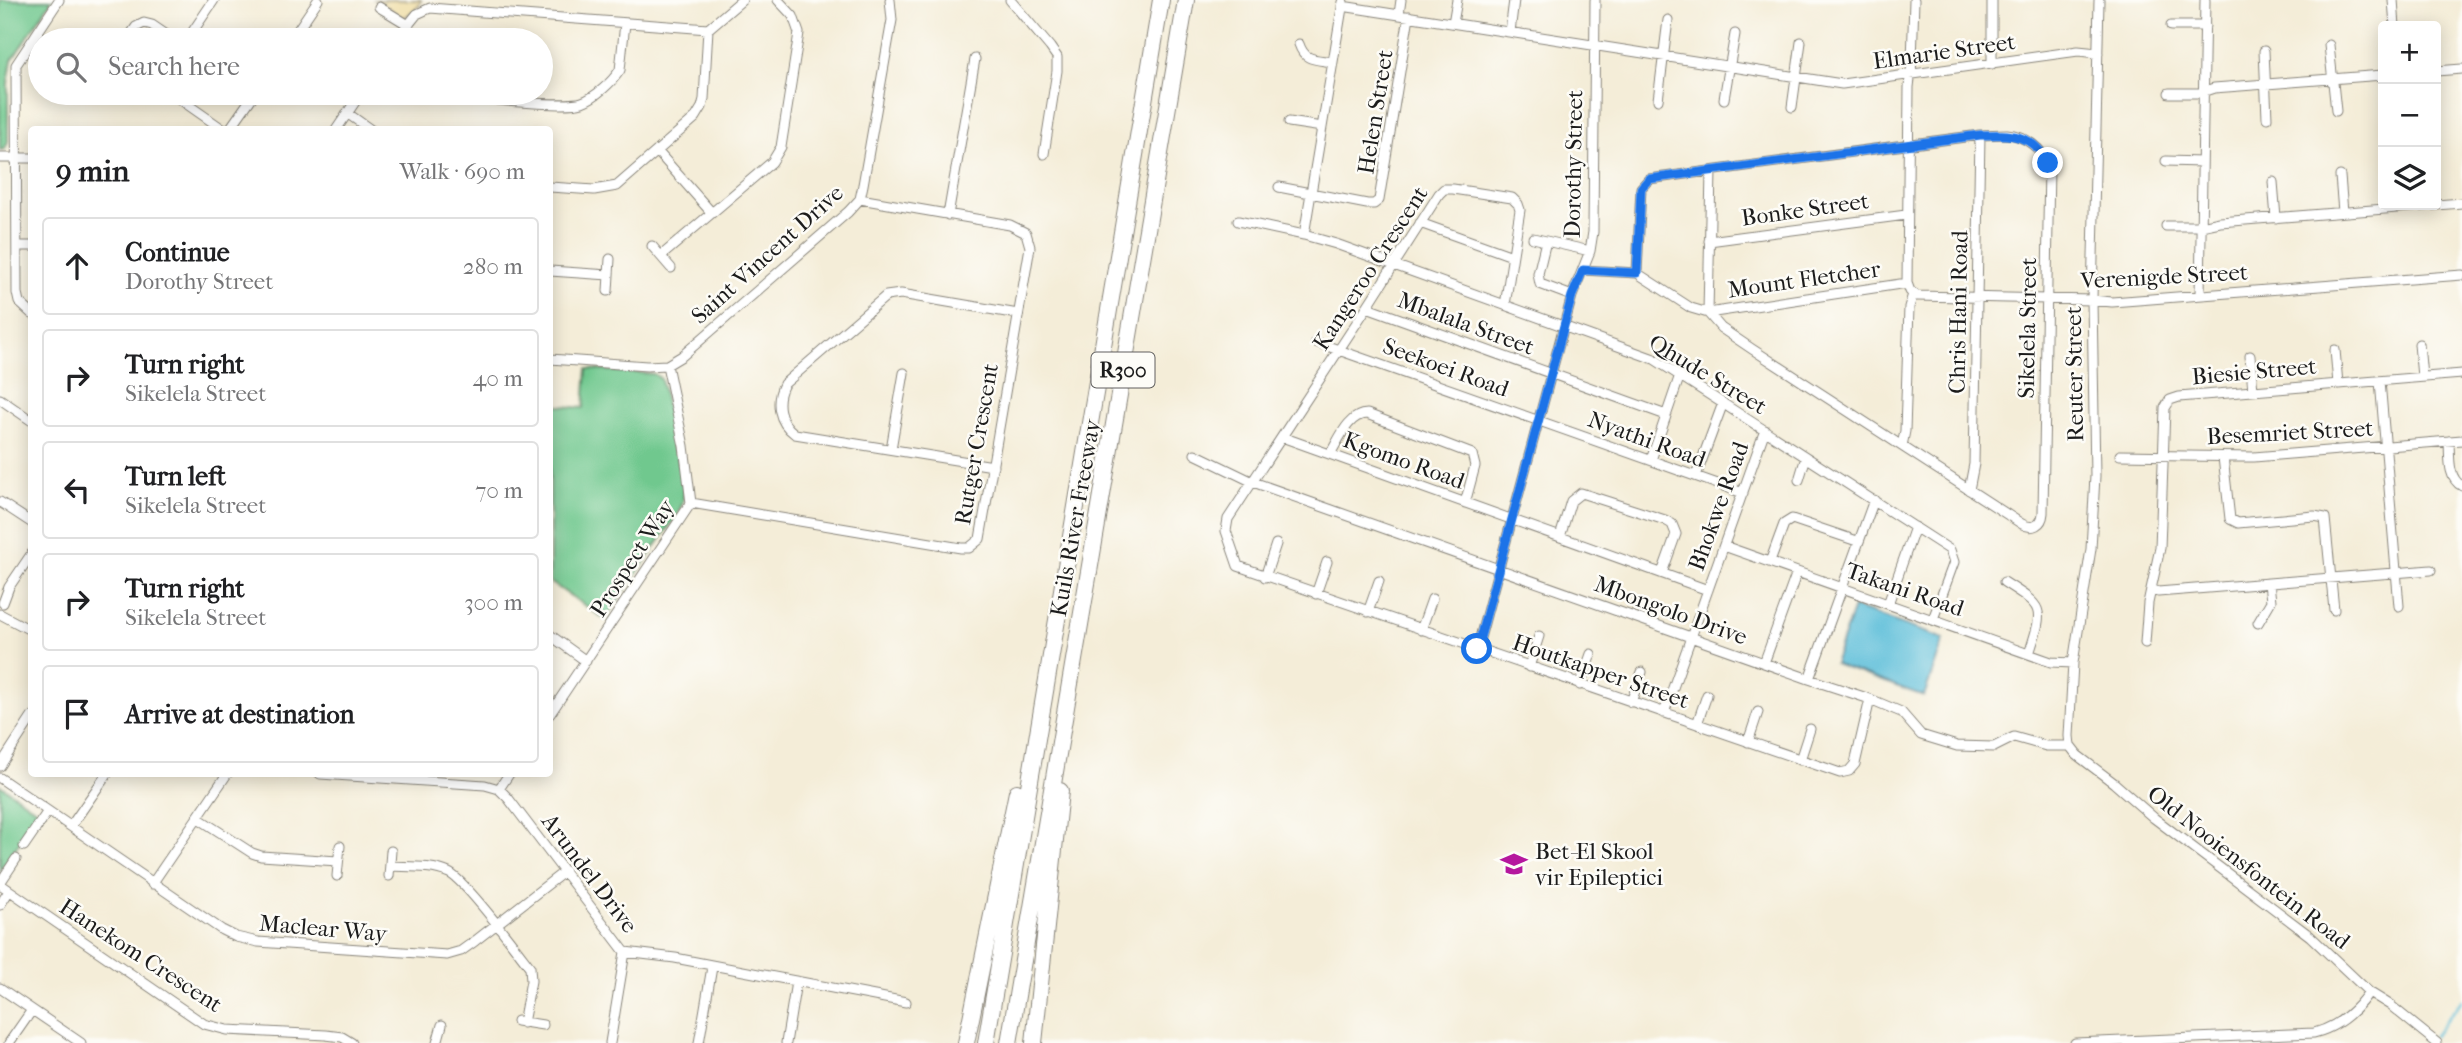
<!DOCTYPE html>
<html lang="en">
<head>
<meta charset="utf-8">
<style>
  body { margin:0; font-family:"IM FELL French Canon",serif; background:#f6f6f6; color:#202124 }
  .controls { position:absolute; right:21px; top:21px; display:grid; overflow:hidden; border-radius:7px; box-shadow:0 4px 18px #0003 }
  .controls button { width:63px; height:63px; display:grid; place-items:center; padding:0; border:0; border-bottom:2px solid #e0e0e0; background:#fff; color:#202124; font:35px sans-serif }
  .stop { position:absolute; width:21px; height:21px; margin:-16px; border:5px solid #1a73e8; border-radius:50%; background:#fff }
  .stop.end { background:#1a73e8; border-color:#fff; box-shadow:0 2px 7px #0008 }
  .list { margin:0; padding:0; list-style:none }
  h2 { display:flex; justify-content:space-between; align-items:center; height:91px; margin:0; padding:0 28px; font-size:30px }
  h2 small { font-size:23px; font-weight:400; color:#757577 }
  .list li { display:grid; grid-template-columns:46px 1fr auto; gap:21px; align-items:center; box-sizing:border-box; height:98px; margin:0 14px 14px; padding:0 14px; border:2px solid #e0e0e0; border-radius:7px }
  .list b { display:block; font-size:26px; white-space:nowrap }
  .list p { margin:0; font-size:23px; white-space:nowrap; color:#757577 }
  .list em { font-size:23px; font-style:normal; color:#757577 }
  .icon { flex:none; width:38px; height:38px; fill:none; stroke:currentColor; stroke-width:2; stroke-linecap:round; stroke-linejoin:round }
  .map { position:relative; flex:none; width:2462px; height:1043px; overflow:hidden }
  .search { position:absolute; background:#fff; box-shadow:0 4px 18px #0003; left:28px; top:28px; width:525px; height:77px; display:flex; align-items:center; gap:18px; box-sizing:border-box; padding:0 24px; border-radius:38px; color:#757577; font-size:26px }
  .panel { position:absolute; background:#fff; box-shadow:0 4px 18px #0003; left:28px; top:126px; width:525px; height:651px; border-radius:7px }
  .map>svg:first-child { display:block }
  .green { fill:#70c88e; stroke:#467255; stroke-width:2 }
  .sand { fill:#eeda9e; stroke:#857b5d; stroke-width:2 }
  .water { fill:#5bbed9; stroke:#3c6d7a; stroke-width:2 }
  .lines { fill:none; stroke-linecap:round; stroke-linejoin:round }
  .stream { stroke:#5bbed9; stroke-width:2.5 }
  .minor-casing { stroke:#88847a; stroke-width:11 }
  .motorway-casing { stroke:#88847a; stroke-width:18 }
  .minor { stroke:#fff; stroke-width:9 }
  .motorway { stroke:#fff; stroke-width:16 }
  .route { stroke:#1a73e8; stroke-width:9 }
  .labels { text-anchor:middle; stroke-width:5; stroke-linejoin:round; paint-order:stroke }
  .shield { fill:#fdfcf7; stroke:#605f5e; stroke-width:2 }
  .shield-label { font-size:21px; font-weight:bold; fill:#1c1c1c }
  .street-label { font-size:23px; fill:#1c1c1c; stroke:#fdfcf7 }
  .poi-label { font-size:23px; fill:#1c1c1c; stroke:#fdfcf7; text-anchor:start }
</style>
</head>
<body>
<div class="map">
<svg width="2462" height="1043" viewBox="0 0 2462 1043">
  <rect width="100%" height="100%" fill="#fdfcf7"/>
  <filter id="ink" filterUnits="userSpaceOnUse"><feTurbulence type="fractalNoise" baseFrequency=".0143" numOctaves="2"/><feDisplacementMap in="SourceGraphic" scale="14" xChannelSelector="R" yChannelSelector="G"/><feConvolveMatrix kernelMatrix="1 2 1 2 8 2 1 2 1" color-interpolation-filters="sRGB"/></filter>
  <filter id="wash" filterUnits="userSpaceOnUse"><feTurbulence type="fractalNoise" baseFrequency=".00686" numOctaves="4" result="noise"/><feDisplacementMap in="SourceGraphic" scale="28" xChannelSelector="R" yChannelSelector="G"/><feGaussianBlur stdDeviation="1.57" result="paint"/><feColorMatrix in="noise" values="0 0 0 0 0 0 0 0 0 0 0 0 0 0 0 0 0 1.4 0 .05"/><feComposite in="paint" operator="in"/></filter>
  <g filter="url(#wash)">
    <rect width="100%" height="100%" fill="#f4edd8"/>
    <path class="green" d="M0,0H52L12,60L8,83V142L5,149L0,150Z
      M587,369L654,374L661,379L684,489L683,502L678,514L605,619L550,582V405L584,408Z
      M0,785L40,812L0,871Z"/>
    <path class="sand" d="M375,0H421L419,6L404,18Z"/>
    <path class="water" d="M1854,607L1944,639L1924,696L1834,664Z"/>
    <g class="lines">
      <path class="stream" d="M2434,1036L2462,1000"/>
    </g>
  </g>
  <g filter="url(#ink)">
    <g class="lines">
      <g class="minor-casing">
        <path id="minor" d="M1010,0L1050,47L1057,57V71L1044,154
          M1914,0L1912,62L1909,87L1907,283L1910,291L1917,296L2092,300L2112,302L2462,275
          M2099,0L2092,300L2095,476L2091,549L2073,663L2069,736L2070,746L2077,755L2114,783L2154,818L2310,936L2369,992L2390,1005L2437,1043
          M2393,0L2395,26
          M1342,6L1842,84L2078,51L2098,53
          M379,7L407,24
          M1399,14L1401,0
          M1453,23L1457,0
          M2171,26H2205
          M1510,32L1514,0
          M127,40L136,27L144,23L152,25L174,40
          M187,40L214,0
          M291,40L318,0
          M396,40L417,14L430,8L708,29L742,0
          M1299,44C1305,62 1316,59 1333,62
          M2329,45L2336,111
          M2264,51L2267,118
          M1992,64V0
          M2436,71L2462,69
          M171,93L224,130
          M467,93C480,101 568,107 582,102C596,97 612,82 620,70L625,23
          M2169,93H2199L2214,88L2383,75
          M1724,99L1735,34
          M1658,100L1668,20
          M1792,107L1801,42
          M347,113L371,130
          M1289,122L1322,127
          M229,130L255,93
          M336,130L361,93
          M2007,134C2024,135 2043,149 2049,166L2043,513C2042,525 2033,530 2022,524L1752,349L1721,328L1708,313L1691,308L1637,273L1641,188L1649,179L1980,135Z
          M657,151L711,212
          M0,158H32
          M2166,161L2202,162
          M1711,171L1708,313L1907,283
          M2340,176L2343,212
          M2273,182L2276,218
          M550,187L594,190L617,186L696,117L702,107L704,99L708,29
          M1279,187L1367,204H1374L1379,200L1409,16
          M2436,205L2462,203
          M948,215L975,59
          M1238,221L1304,235L1336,244L1654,359L1950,550L1954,562L1933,619
          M1420,223L1512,256
          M2166,226H2201L2220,222L2435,205
          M1304,235L1343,2
          M1533,238L1590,251
          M1546,241L1538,274L1540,284L1572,296
          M1709,241L1906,215
          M17,246H32
          M652,246L671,268
          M661,256L772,162L781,147L799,33L793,16L778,0
          M1583,270L1637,273
          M550,271L609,275
          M608,291L610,259
          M2200,295L2205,0
          M1505,305L1520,210L1518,204L1512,198L1453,189H1444L1439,194L1367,307L1228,519L1226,531L1238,566L1840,773L1849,771L1855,764L1870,699
          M1367,307L1666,415
          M32,314L19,302L17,293L16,65L59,0
          M1316,342L1743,493
          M2419,344L2422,377
          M2335,350L2338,384
          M2250,356L2253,391
          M550,359L647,366L667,365L682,356L848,212L860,199L863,185L892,20L890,0
          M2380,381L2399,606
          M0,399L32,421
          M1282,437L1708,590
          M2449,441C2450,456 2447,478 2462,486
          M1902,446L1905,431L1909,307L1913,294
          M891,449L904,373
          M1195,454L1253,482L1809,679L1870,699L1901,712L1921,735L1957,746L1994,747L2014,737L2046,746H2070
          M1330,454C1339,440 1348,414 1367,414L1472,454L1475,466L1465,503
          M2120,455L2254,457L2462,440
          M2223,457L2230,519L2238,523L2314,516L2325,518L2334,610
          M1651,460L1680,375
          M993,466L795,434C778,422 775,401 784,384L886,296L901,294L1018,314
          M1696,476L1723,403
          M1799,480L1806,457
          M1969,490L1974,464L1980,135
          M0,502L32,523
          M691,503L961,548H969L980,539L1030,247L1026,233L1010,225L860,199
          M1560,537L1571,501L1581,493L1665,520L1672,524L1676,534L1662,573
          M1724,546L2051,662L2073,663
          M1770,562L1784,524L1792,519L1857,541
          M1265,577L1276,544
          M2004,582C2045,608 2044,607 2029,654
          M2151,589L2158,592L2431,570
          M1316,594L1327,562
          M3,603L9,587L32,553
          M1888,604L1915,527
          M1368,612L1379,581
          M0,614L32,631
          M2258,623L2271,601L2269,583
          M1421,630L1432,599
          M550,635L586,661
          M2145,643L2148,603L2160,548L2165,408L2170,400L2179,397L2462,374
          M1477,649L1572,296L1590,251L1593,232L1595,0
          M1764,663L1797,572
          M1529,667L1539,636
          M1809,679L1874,500
          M1580,685L1591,654
          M1631,702L1642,672
          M1664,713L1765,430
          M550,714L691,503L684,446L667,365
          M1697,724L1707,695
          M1748,742L1758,712
          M1800,760L1810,729
          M0,766L32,717
          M320,774L485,785L499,789L508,798L625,952L610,1043
          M0,778L222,930L236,937L258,942L447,955L461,951L475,941L565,871
          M499,789L509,774
          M198,818L252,853L261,856L338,861
          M71,826L107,774
          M24,846L48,811
          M390,866C408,867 432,865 449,873C465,880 517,950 530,967L531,981L523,1023
          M337,876L340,846
          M389,876L391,851
          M0,883L16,859
          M0,884L204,1024L227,1030L326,1035L342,1037L352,1043
          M152,884L227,774
          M0,905L9,891
          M625,952L675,958L906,1002
          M0,988L81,1043
          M517,1021L543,1025
          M9,1043L32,1010
          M437,1043L442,1025
          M699,1043L712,967
          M786,1043L796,982
          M2075,1043L2314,1033C2338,1027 2355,1012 2369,992"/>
      </g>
      <g class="motorway-casing">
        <path id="motorway" d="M966,1043L1017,792
          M986,1043L1161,0
          M1009,1043L1186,0
          M1034,1043L1060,791"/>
      </g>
      <use href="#minor" class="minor"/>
      <use href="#motorway" class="motorway"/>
    </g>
  </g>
  <g class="lines" filter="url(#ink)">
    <path class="route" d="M1477,649L1572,296L1583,270L1637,273L1641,188L1649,179L1980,135C2010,134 2032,133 2048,163"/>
  </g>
  <defs>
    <g id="school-bare" transform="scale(2.1)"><path d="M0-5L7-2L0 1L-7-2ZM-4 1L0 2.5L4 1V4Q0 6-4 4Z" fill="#b5179e" stroke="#fdfcf7" stroke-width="2.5" paint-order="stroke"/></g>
  </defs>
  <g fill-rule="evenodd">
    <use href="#school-bare" x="1514" y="864"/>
  </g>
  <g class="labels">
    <rect class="shield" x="1091.5" y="352.5" width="63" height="35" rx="5"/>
    <g class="shield-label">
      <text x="1123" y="377">R300</text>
    </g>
    <g class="street-label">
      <text transform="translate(1944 51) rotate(-8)" y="8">Elmarie Street</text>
      <text transform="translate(1375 112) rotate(-81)" y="8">Helen Street</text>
      <text transform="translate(1573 164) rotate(-89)" y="8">Dorothy Street</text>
      <text transform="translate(1805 209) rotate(-8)" y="8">Bonke Street</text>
      <text transform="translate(767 254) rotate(-42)" y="8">Saint Vincent Drive</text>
      <text transform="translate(1370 268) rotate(-57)" y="8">Kangeroo Crescent</text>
      <text transform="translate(2164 276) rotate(-3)" y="8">Verenigde Street</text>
      <text transform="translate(1804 279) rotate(-8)" y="8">Mount Fletcher</text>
      <text transform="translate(1958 312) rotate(-89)" y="8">Chris Hani Road</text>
      <text transform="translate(1466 323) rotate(20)" y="8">Mbalala Street</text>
      <text transform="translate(2027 328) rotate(-89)" y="8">Sikelela Street</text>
      <text transform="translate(1446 367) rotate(20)" y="8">Seekoei Road</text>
      <text transform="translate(2254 371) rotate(-5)" y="8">Biesie Street</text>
      <text transform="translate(1708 374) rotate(31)" y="8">Qhude Street</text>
      <text transform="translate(2074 374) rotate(-91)" y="8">Reuter Street</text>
      <text transform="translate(2290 432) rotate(-3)" y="8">Besemriet Street</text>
      <text transform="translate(1647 439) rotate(20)" y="8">Nyathi Road</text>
      <text transform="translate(976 444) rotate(-80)" y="8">Rutger Crescent</text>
      <text transform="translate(1404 460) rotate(20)" y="8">Kgomo Road</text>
      <text transform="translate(1718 506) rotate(-70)" y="8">Bhokwe Road</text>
      <text transform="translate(1075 518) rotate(-80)" y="8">Kuils River Freeway</text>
      <text transform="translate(632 558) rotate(-57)" y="8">Prospect Way</text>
      <text transform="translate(1905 589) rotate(19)" y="8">Takani Road</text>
      <text transform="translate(1671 610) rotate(20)" y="8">Mbongolo Drive</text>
      <text transform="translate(1601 671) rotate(19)" y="8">Houtkapper Street</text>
      <text transform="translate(2249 867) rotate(38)" y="8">Old Nooiensfontein Road</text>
      <text transform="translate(590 873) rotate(53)" y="8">Arundel Drive</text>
      <text transform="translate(323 928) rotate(5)" y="8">Maclear Way</text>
      <text transform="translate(141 955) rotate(33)" y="8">Hanekom Crescent</text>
    </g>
    <g class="poi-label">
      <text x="1535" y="859">Bet-El Skool<tspan x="1535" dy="26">vir Epileptici</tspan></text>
    </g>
  </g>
</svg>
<div class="controls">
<button>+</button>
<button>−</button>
<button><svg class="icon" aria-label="layers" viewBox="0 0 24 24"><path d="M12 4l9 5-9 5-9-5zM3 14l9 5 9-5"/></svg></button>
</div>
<div class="stop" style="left:1477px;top:649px"></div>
<div class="stop end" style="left:2048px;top:163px"></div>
<div class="search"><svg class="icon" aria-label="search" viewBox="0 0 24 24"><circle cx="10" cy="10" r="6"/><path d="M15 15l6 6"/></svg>Search here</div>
<section class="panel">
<h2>9 min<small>Walk · 690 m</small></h2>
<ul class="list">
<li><svg class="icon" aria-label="ahead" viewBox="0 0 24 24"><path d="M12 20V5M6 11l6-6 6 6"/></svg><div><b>Continue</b><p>Dorothy Street</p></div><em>280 m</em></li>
<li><svg class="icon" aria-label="right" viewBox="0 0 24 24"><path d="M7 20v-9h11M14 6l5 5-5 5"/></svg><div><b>Turn right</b><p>Sikelela Street</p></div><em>40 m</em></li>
<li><svg class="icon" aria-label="left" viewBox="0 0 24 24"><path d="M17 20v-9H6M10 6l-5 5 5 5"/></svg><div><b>Turn left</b><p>Sikelela Street</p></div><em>70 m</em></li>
<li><svg class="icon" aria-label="right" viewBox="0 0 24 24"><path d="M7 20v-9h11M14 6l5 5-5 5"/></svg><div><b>Turn right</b><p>Sikelela Street</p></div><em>300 m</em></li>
<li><svg class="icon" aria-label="arrive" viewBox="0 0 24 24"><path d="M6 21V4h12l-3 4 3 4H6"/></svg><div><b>Arrive at destination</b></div></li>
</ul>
</section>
</div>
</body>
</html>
